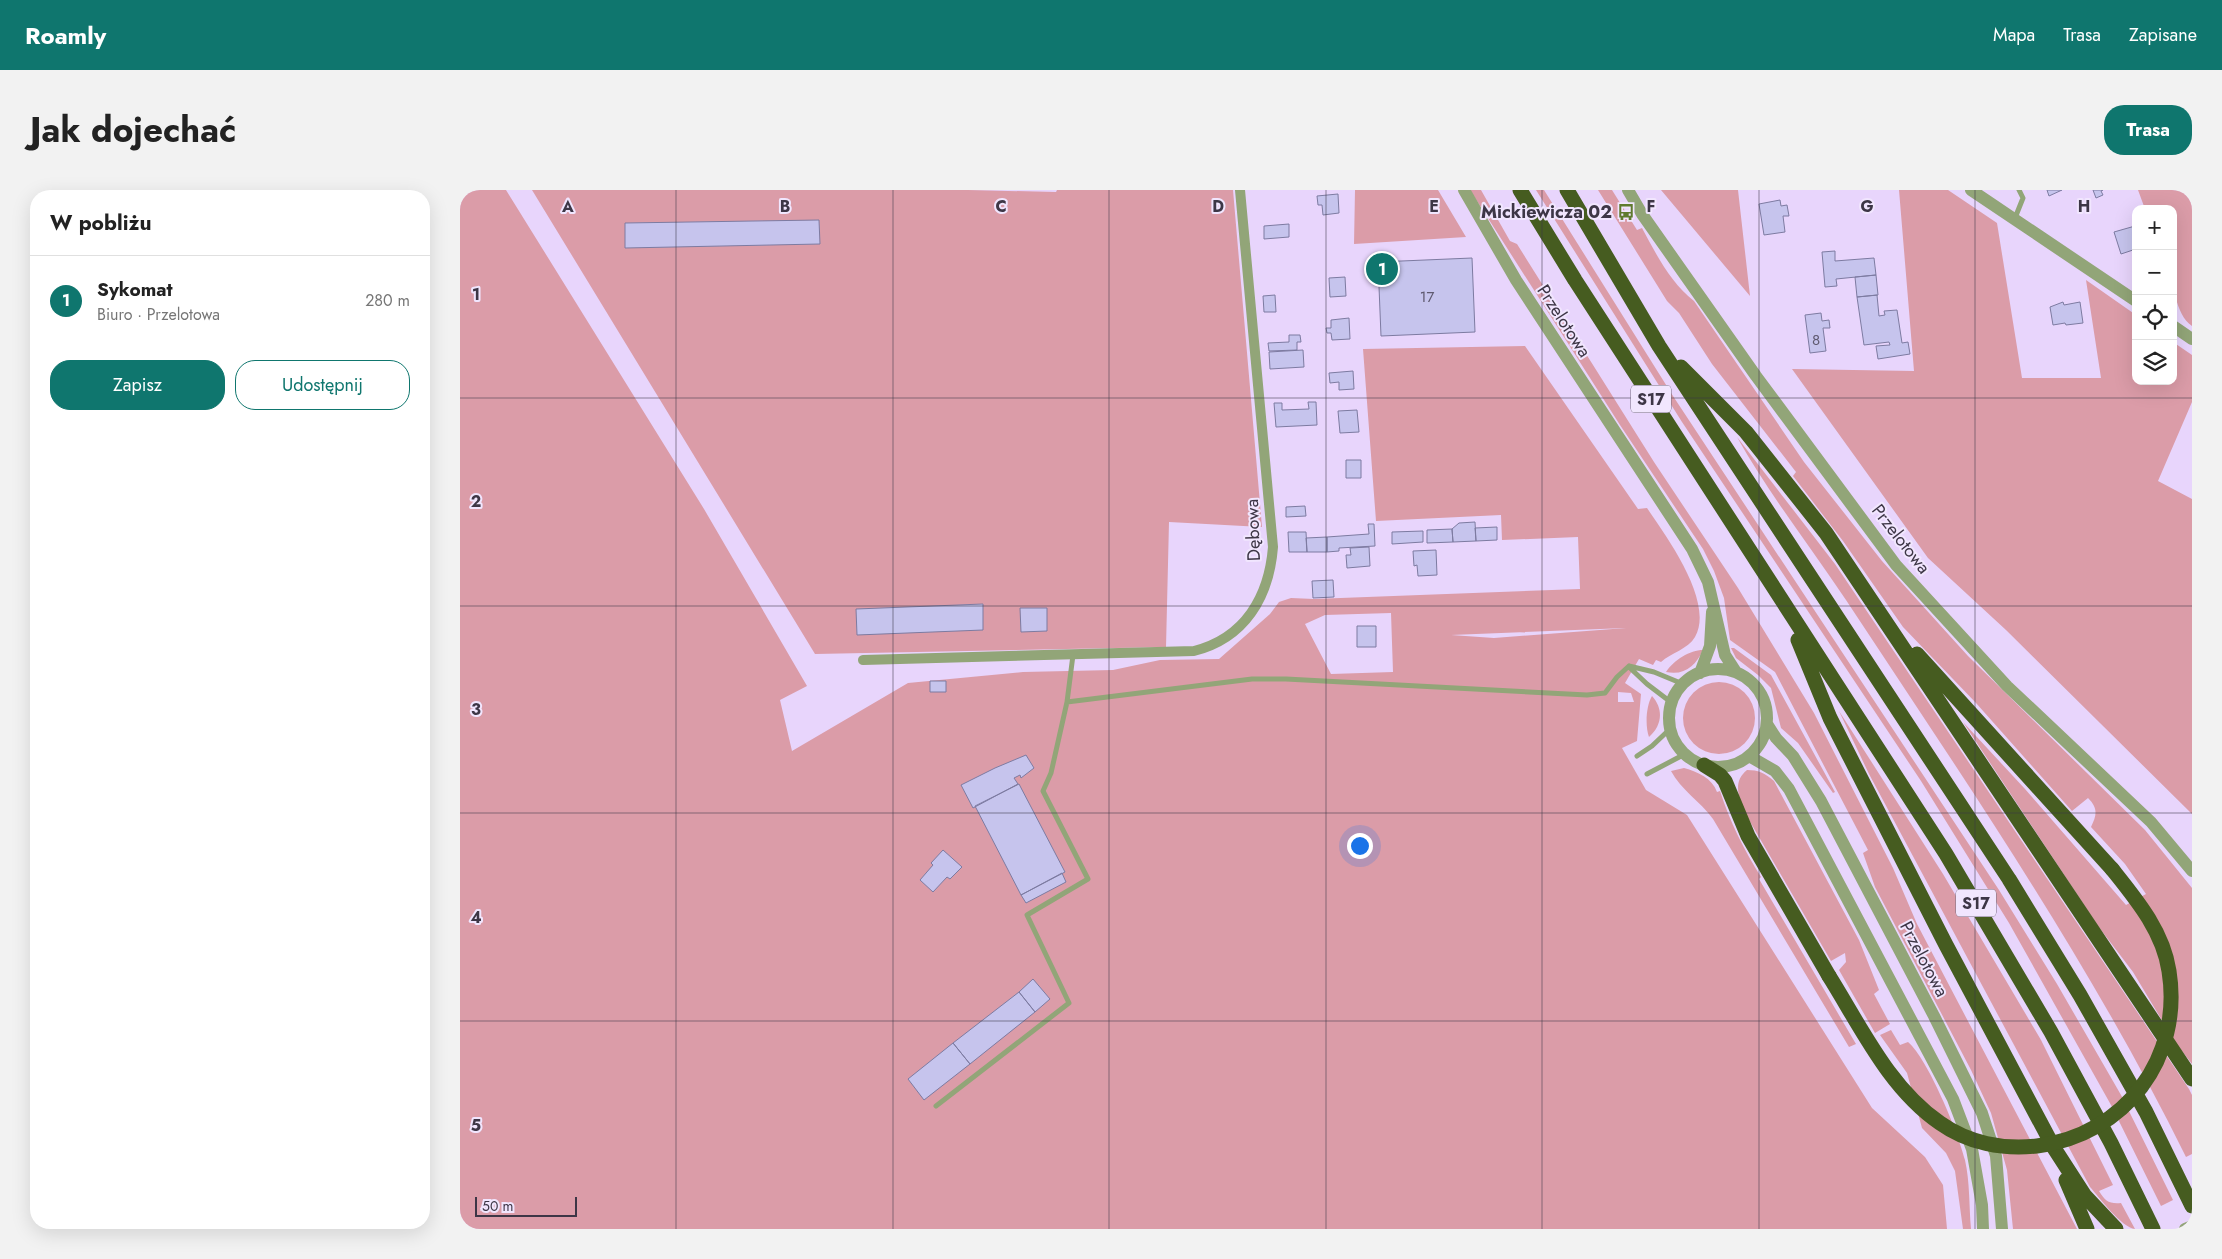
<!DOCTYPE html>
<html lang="pl">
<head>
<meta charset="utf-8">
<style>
  body { margin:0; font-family:Jost,sans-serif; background:#f2f2f2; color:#222 }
  .controls { position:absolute; right:15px; top:15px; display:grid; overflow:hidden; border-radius:10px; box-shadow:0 5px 20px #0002 }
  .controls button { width:45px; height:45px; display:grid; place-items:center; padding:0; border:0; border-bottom:1px solid #e0e0e0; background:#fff; color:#222; font:25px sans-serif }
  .scale { position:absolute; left:15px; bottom:12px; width:102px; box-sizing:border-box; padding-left:5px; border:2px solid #3d3646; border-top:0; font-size:14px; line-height:18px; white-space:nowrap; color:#3d3646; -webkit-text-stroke:4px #f1e6fe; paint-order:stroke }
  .you { position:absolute; left:899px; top:655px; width:18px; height:18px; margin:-12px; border:4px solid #fff; border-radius:50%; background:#1a73e8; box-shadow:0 0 0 8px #1a73e833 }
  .badge { display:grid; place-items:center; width:32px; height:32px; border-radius:50%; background:#0f766e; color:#fff; font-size:16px; font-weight:700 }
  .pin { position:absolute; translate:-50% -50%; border:2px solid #fff; box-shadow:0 1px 5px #0006 }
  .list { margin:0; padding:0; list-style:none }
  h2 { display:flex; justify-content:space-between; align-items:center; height:65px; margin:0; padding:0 20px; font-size:21px }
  h2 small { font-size:16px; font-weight:400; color:#767676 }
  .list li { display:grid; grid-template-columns:32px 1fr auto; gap:15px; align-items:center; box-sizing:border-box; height:90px; padding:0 20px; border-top:1px solid #e0e0e0 }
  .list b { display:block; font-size:19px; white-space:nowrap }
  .list p { margin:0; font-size:16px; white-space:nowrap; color:#767676 }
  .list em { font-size:16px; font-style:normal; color:#767676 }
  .actions { display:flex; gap:10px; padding:15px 20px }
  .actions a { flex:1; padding:11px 0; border:1px solid #0f766e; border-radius:20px; text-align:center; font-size:18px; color:#0f766e }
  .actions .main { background:#0f766e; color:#fff }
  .icon { flex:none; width:28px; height:28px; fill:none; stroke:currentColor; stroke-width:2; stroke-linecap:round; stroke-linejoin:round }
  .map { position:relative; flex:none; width:1732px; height:1039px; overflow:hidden; border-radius:20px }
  header { display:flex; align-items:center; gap:30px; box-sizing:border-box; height:70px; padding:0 25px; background:#0f766e; color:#fff }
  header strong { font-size:24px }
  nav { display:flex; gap:28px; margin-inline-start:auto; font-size:18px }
  .intro { display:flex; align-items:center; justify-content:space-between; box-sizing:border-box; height:120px; padding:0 30px }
  h1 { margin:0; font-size:35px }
  .button { padding:12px 22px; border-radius:20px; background:#0f766e; color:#fff; font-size:18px; font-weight:700 }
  main { display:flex; gap:30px; padding:0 30px }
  aside { flex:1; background:#fff; border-radius:20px; box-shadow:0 5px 20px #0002 }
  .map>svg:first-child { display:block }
  .green { fill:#db9ca8; fill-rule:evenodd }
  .building { fill:#c6c4ed; stroke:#7d7ba1 }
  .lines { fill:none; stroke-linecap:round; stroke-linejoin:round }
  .service { stroke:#92a578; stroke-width:5 }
  .minor { stroke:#92a578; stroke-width:10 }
  .tertiary { stroke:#92a578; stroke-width:12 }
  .motorway { stroke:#465c20; stroke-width:15 }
  .motorway-bridge { stroke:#465c20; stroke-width:15 }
  .grid { fill:none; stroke:#3d3646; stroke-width:1; stroke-opacity:0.55 }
  .labels { text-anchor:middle; stroke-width:4; stroke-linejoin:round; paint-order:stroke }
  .number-label { font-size:15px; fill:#5f5a70 }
  .shield { fill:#f1e6fe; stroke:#736b7d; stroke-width:1 }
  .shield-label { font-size:16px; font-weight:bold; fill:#3d3646 }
  .poi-label { font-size:18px; font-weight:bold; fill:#3d3646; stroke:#f1e6fe; text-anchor:end }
  .street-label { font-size:18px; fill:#3d3646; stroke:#f1e6fe }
  .grid-label { font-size:16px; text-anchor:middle; font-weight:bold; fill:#3d3646; stroke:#f1e6fe; stroke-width:4; stroke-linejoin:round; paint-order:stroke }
</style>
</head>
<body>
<header>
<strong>Roamly</strong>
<nav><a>Mapa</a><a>Trasa</a><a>Zapisane</a></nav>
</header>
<div class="intro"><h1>Jak dojechać</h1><a class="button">Trasa</a></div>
<main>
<aside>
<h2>W pobliżu<small></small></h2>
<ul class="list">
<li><span class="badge">1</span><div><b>Sykomat</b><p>Biuro · Przelotowa</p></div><em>280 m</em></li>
</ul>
<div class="actions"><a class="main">Zapisz</a><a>Udostępnij</a></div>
</aside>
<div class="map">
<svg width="1732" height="1039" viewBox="0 0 1732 1039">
  <rect width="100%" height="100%" fill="#e8d5fc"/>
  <path class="green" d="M0,0H46L244,319L347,496L320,510L332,561L448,493L563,482L653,480L700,470L759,469L810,424L819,412L831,408L854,409L1120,399L1118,347L1042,350L1041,325L916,331L903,159L1065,156L1178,319L1187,318C1206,346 1255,412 1235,447C1228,459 1211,463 1201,472L1196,470L1193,475L1179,469L1165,493L1181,504L1177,551L1162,558L1186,600L1227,625L1412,918L1465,967L1483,995L1487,1039H0ZM931,423L933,482L871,484L845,434L865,425ZM1166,438L1034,448L991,445ZM1158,502L1171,503L1174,512H1158Z
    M72,0H508L596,2L597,0H773L802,337L709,332L706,457L355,464Z
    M895,0H978L1006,47L894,54Z
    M1010,0H1021L1050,51L1057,54L1194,272L1278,398L1354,523L1433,678L1457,734L1617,1039H1553L1547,980L1531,923L1511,880L1415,697L1403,663L1408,660L1315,482L1270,450L1264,408L1254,381L1243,359L1160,235Z
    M1076,0H1084L1213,206L1539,700L1597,794L1661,905L1713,1010L1701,1016L1651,915L1549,733L1461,591L1222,232Z
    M1138,0H1152L1177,40L1182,38C1196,64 1210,92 1234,111L1344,272L1422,371L1508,466L1685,640L1732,698V874L1715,852L1673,782L1638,736L1503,532L1565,599L1666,715L1686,704L1665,674L1631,637C1637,625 1638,618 1628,608L1612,621L1516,513L1443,437L1383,351L1333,286L1336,282L1252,174L1219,123L1207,111Z
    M1201,0H1278L1290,106Z
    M1439,0H1488L1537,33L1562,188H1641L1626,90L1676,125V191H1713V152L1732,165V212L1698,291L1732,309V624L1546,440L1468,368L1332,179L1454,181Z
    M1678,0H1732V136C1705,117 1713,49 1713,19H1685Z
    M1277,247L1375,374L1729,899L1732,905V964L1726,967C1630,772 1506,592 1386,410C1350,356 1309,304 1277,247Z
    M1271,458H1274L1311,485L1375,602L1373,603L1338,553L1321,538L1311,498L1298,485L1276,468Z
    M1243,460C1236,475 1225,486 1206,482C1214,470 1230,460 1243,460Z
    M1223 528a36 36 0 1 1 72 0a36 36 0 1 1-72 0Z
    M1192,506C1204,519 1202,536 1189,547C1185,536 1186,516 1192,506Z
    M1379,521L1483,684L1581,850L1653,995L1639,1001C1645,1011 1649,1014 1661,1013L1675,1039C1662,1038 1639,1007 1630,997L1409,584Z
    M1224,578C1238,582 1252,588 1257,602L1260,601C1270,632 1284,660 1301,687L1299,689L1396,854L1389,857L1253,629C1240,611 1221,600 1211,581Z
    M1287,580C1298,580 1305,583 1314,591L1399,750L1419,800L1414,804L1430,834L1415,843L1379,780L1386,772L1385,763L1371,771L1285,623C1279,608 1272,592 1287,580Z
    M1431,840L1440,855L1448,852C1468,869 1498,942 1505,970C1510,992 1509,1017 1511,1039H1503L1495,981L1486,963L1462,938L1447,883L1420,845Z"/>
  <path class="building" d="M1587,0H1602L1589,6Z
    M1633,0H1643L1641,1L1643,5L1636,8Z
    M878,4L879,23L863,25L862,15H858L857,6Z
    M1320,10L1321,16L1327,15L1329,26H1323L1325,42L1304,45L1299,14Z
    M359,30L360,54L165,58V33Z
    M829,34V47L804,49V36Z
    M1675,36L1676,59L1661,64L1654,42Z
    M1375,61V71L1414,68L1416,85L1376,89L1377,96L1365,97L1362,62Z
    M1012,68L1015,142L921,146L918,72Z
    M1416,85L1418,105L1397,107L1395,87Z
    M885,87L886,106L870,107L869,88Z
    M815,105L816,122H804L803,106Z
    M1417,105L1419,126L1425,125L1424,121L1437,120L1442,153L1448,152L1450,164L1418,169L1416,156L1430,155L1429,152L1404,155L1397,107Z
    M1603,112L1604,115L1620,112L1623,133L1606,135L1605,133L1593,135L1590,117Z
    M1361,123L1362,131L1369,130L1370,138H1363L1366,161L1350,163L1345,125Z
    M889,128L890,149L872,150L871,143H867L866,138H871V130Z
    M829,145H840L841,152H837V160L809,161L808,153L829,152Z
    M843,160L844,177L810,179L809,162Z
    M893,181L894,199L879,200V192L870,193L869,183Z
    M848,212H856L857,235L816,237L814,213H822V220L849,219Z
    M897,220L899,242L880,243L878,221Z
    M886,270H901V288H886Z
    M845,316L846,326L826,327V317Z
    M1015,332L1016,351L993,352L992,339L999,333Z
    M908,334H914L915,356L879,358V361L867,362V347L909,344Z
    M1037,337V350L1016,351L1015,338Z
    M992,339L993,352L967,353V340Z
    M963,341V352L932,354V342Z
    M828,342H846L847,362H829Z
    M867,347V362H847L846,348Z
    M909,357L910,376L887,378L886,365H891L890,358Z
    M976,360L977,385L958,386L957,375L954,376L953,361Z
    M873,390L874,407L853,408L852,391Z
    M523,414V440L397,445L396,419Z
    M560,418H587V441L561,442Z
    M897,436H916V457H897Z
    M470,491H486V502H470Z
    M566,565L574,578L561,588L560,585L554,588L558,594L513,618L501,595L535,578Z
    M559,594L605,682L561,705L515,616Z
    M483,660L502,677L490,689L487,687L473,702L460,690L473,675L471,673Z
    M602,683L606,692L566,713L561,705Z
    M573,789L590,809L575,822L559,802Z
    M559,802L575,822L510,874L493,853Z
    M493,853L510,874L464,910L448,889Z"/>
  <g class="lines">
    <path class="service" d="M1555,28L1563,8L1559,0
      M1169,476L1194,482L1223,494
      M1169,477L1187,494L1212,513
      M607,512L613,465
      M1177,566L1192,556L1211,538
      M1187,584L1225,564
      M476,916L609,813L567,725L628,689L583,601L591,583L607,512L792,489H826L1127,505L1145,503L1157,487L1169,476"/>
    <path class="minor" d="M403,470L734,461C785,448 809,407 813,357L780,0"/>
    <path class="tertiary" d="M1004,0L1056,90L1232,359L1248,392L1265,465L1276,482
      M1168,0L1182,24L1296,186L1436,375L1547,496L1691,632L1732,681
      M1511,0L1676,111
      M1713,136L1732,149
      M1209 528a49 49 0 1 1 98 0a49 49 0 1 1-98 0Z
      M1240,483L1250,456L1252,422
      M1307,534L1316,548L1333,566L1361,611L1474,826L1522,923L1536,966L1542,1039
      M1289,566L1315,581L1329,599L1493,909L1512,959L1522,1015L1523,1039
      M1725,1039L1732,1036"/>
    <path class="motorway" d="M1060,0L1115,90L1486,664L1591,842L1651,953L1693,1039
      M1107,0L1199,156L1549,689L1620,805L1686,922L1732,1016
      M1221,177L1286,242L1366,343L1732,889
      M1338,450L1370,528L1486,755L1594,958L1625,1006L1656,1039
      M1457,464L1652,679
      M1244,575L1260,585L1265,591L1288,646L1369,786
      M1606,990L1627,1039"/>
    <path class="motorway-bridge" d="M1369,786C1401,837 1429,898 1480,933C1508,953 1543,960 1577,956C1665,945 1723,868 1709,781C1703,741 1676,709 1652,679"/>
  </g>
  <path class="grid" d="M216,0V1039M433,0V1039M649,0V1039M866,0V1039M1082,0V1039M1299,0V1039M1515,0V1039M0,208H1732M0,416H1732M0,623H1732M0,831H1732"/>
  <defs>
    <g id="bus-bare" transform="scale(1.35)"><path d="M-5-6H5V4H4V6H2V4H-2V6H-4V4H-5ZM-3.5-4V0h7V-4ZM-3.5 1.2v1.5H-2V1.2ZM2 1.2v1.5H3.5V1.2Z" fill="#607b30" stroke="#f1e6fe" stroke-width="2.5" paint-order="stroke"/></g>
  </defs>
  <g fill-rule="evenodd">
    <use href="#bus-bare" x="1166" y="22"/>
  </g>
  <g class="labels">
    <g class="number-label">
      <text x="967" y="112">17</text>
      <text x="1356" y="155">8</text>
    </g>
    <g class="shield">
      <rect x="1171" y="195.5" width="40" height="27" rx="4"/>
      <rect x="1496" y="699.5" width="40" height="27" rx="4"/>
    </g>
    <g class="shield-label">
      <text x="1191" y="215">S17</text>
      <text x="1516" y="719">S17</text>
    </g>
    <g class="poi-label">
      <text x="1152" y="28">Mickiewicza 02</text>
    </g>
    <g class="street-label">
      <text transform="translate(1104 131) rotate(57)" y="6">Przelotowa</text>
      <text transform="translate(793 340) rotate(-92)" y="6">Dębowa</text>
      <text transform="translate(1441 349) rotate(52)" y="6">Przelotowa</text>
      <text transform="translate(1464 769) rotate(62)" y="6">Przelotowa</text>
    </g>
  </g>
  <g class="grid-label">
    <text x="108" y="22">A</text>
    <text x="325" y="22">B</text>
    <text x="541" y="22">C</text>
    <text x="758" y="22">D</text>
    <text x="974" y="22">E</text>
    <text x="1191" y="22">F</text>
    <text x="1407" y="22">G</text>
    <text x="1624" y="22">H</text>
    <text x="16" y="110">1</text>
    <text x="16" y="317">2</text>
    <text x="16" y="525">3</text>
    <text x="16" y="733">4</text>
    <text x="16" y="941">5</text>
  </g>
</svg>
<div class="controls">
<button>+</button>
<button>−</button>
<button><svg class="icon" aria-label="locate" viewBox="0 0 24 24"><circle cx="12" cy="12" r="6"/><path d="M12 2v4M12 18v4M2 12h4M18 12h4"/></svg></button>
<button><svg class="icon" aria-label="layers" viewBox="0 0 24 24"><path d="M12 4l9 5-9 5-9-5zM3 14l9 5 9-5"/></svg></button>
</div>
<div class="scale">50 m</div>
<div class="you"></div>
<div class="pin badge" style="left:922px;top:79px">1</div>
</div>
</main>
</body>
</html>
